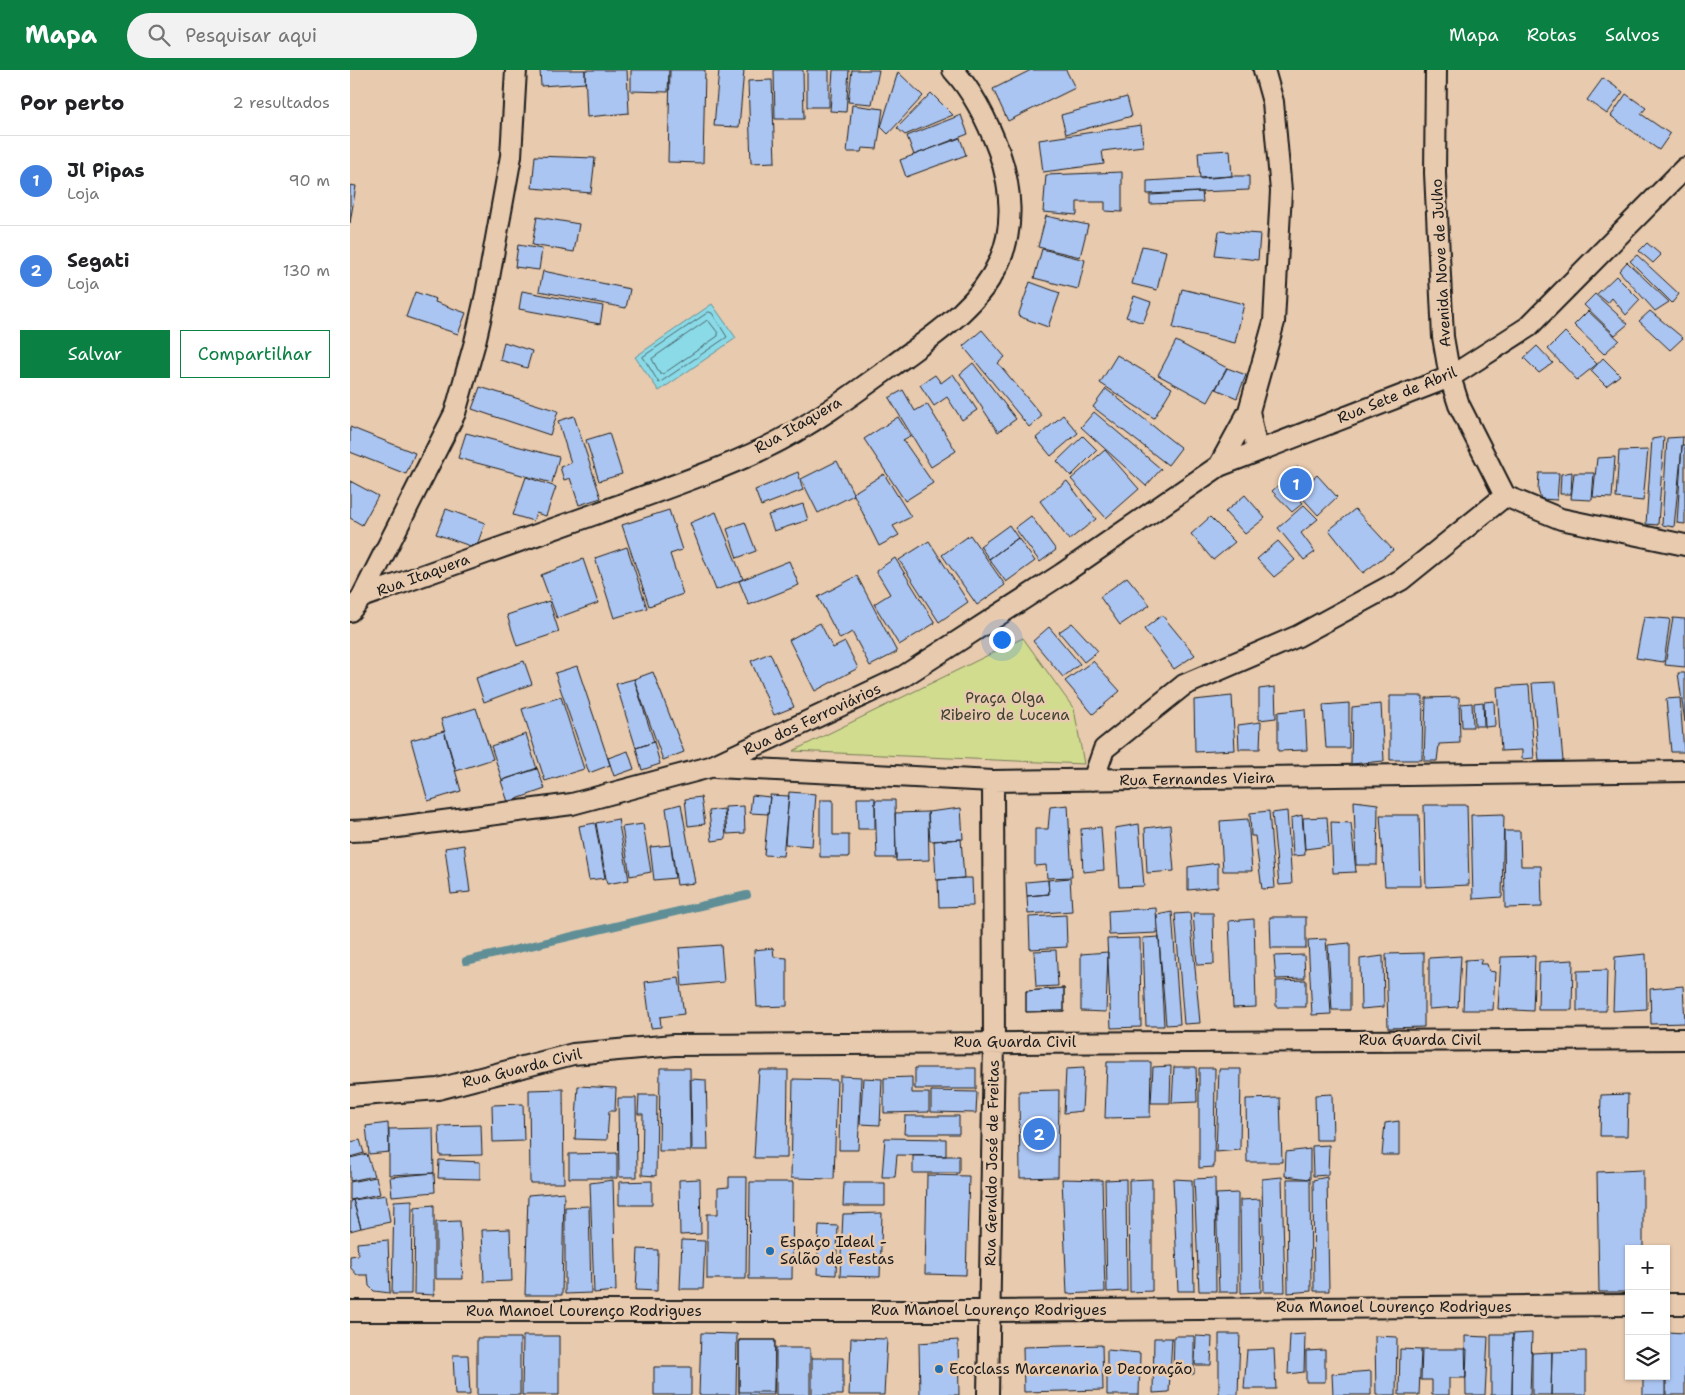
<!DOCTYPE html>
<html lang="pt">
<head>
<meta charset="utf-8">
<style>
  body { margin:0; font-family:"Shantell Sans",sans-serif; background:#f2f2f2; color:#202124 }
  .controls { position:absolute; right:15px; bottom:15px; display:grid; overflow:hidden; border-radius:0px; box-shadow:0 1px 4px #0004 }
  .controls button { width:45px; height:45px; display:grid; place-items:center; padding:0; border:0; border-bottom:1px solid #e0e0e0; background:#fff; color:#202124; font:25px sans-serif }
  .you { position:absolute; left:651px; top:569px; width:18px; height:18px; margin:-12px; border:4px solid #fff; border-radius:50%; background:#1a73e8; box-shadow:0 0 0 8px #1a73e833 }
  .badge { display:grid; place-items:center; width:32px; height:32px; border-radius:50%; background:#0b8043; color:#fff; font-size:16px; font-weight:700 }
  .pin { position:absolute; translate:-50% -50%; border:2px solid #fff; box-shadow:0 1px 5px #0006 }
  .list { margin:0; padding:0; list-style:none }
  h2 { display:flex; justify-content:space-between; align-items:center; height:65px; margin:0; padding:0 20px; font-size:21px }
  h2 small { font-size:16px; font-weight:400; color:#757577 }
  .list li { display:grid; grid-template-columns:32px 1fr auto; gap:15px; align-items:center; box-sizing:border-box; height:90px; padding:0 20px; border-top:1px solid #e0e0e0 }
  .list b { display:block; font-size:19px; white-space:nowrap }
  .list p { margin:0; font-size:16px; white-space:nowrap; color:#757577 }
  .list em { font-size:16px; font-style:normal; color:#757577 }
  .actions { display:flex; gap:10px; padding:15px 20px }
  .actions a { flex:1; padding:11px 0; border:1px solid #0b8043; border-radius:0px; text-align:center; font-size:18px; color:#0b8043 }
  .actions .main { background:#0b8043; color:#fff }
  .icon { flex:none; width:28px; height:28px; fill:none; stroke:currentColor; stroke-width:2; stroke-linecap:round; stroke-linejoin:round }
  .map { position:relative; flex:none; width:1335px; height:1325px; overflow:hidden }
  header { display:flex; align-items:center; gap:30px; box-sizing:border-box; height:70px; padding:0 25px; background:#0b8043; color:#fff }
  header strong { font-size:24px }
  nav { display:flex; gap:28px; margin-inline-start:auto; font-size:18px }
  .search { width:350px; height:45px; background:#f2f2f2; display:flex; align-items:center; gap:12px; box-sizing:border-box; padding:0 18px; border-radius:28px; color:#757577; font-size:19px }
  main { display:flex }
  aside { flex:1; background:#fff }
  .map>svg:first-child { display:block }
  .green { fill:#d1dc8f; stroke:#767c56 }
  .water { fill:#8bdae7; stroke:#5f8e96 }
  .lines { fill:none; stroke-linecap:round; stroke-linejoin:round }
  .shore { stroke:#48686d; stroke-width:1 }
  .stream { stroke:#5f8e96; stroke-width:8 }
  .building { fill:#abc5f2; stroke:#1c1c1c }
  .minor-casing { stroke:#1c1c1c; stroke-width:24 }
  .minor { stroke:#e8caae; stroke-width:20 }
  .poi-dot { fill:#1f6fb2; stroke:#e8caae; stroke-width:2 }
  .labels { text-anchor:middle; stroke-width:5; stroke-linejoin:round; paint-order:stroke }
  .street-label { font-size:15px; fill:#1c1c1c; stroke:#e8caae }
  .park-label { font-size:15px; fill:#404233; stroke:#e8caae }
  .poi-label { font-size:15px; fill:#1c1c1c; stroke:#e8caae; text-anchor:start }
</style>
</head>
<body>
<header>
<strong>Mapa</strong>
<div class="search"><svg class="icon" aria-label="search" viewBox="0 0 24 24"><circle cx="10" cy="10" r="6"/><path d="M15 15l6 6"/></svg>Pesquisar aqui</div>
<nav><a>Mapa</a><a>Rotas</a><a>Salvos</a></nav>
</header>
<main>
<aside>
<h2>Por perto<small>2 resultados</small></h2>
<ul class="list">
<li><span class="badge" style="background:#3f7fe0">1</span><div><b>Jl Pipas</b><p>Loja</p></div><em>90 m</em></li>
<li><span class="badge" style="background:#3f7fe0">2</span><div><b>Segati</b><p>Loja</p></div><em>130 m</em></li>
</ul>
<div class="actions"><a class="main">Salvar</a><a>Compartilhar</a></div>
</aside>
<div class="map">
<svg width="1335" height="1325" viewBox="0 0 1335 1325">
  <rect width="100%" height="100%" fill="#e8caae"/>
  <filter id="ink" filterUnits="userSpaceOnUse"><feTurbulence type="fractalNoise" baseFrequency=".02" numOctaves="2"/><feDisplacementMap in="SourceGraphic" scale="10" xChannelSelector="R" yChannelSelector="G"/><feConvolveMatrix kernelMatrix="1 2 1 2 8 2 1 2 1" color-interpolation-filters="sRGB"/></filter>
  <g filter="url(#ink)">
    <path class="green" d="M673,568L724,639L734,694L443,681Z"/>
    <path class="water" d="M362,234L386,268L309,321L285,287Z"/>
    <g class="lines">
      <path class="shore" d="M359,242L362,243L377,267L309,313L293,287Z
        M358,250L368,263V266L313,304H310L302,289Z"/>
      <path class="stream" d="M116,891L397,825"/>
    </g>
    <path class="building" d="M190,0H235V13L191,16Z
      M235,0H277L279,43L237,47Z
      M281,0H319L318,22L281,21Z
      M320,0H355L353,93L318,92Z
      M369,0H394L389,57L364,56Z
      M424,0H453L454,49H425Z
      M457,0H479V37H457Z
      M483,0H499L496,42L480,41Z
      M502,0H529L522,34L498,32Z
      M681,0H716L725,18L658,51L643,19Z
      M548,2L573,26L538,64L531,57Z
      M1253,8L1273,22L1257,44L1237,30Z
      M422,10L425,92L401,93L398,11Z
      M581,23L603,45L555,65L547,58Z
      M1276,24L1296,38L1291,44L1320,64L1309,80L1261,46Z
      M777,27L782,46L716,64L711,45Z
      M502,35L533,39L527,79L512,78L511,82H497Z
      M611,45L618,64L564,85L557,66Z
      M791,55L793,76L752,81L754,94L693,102L689,70Z
      M610,68L616,85L556,107L550,90Z
      M880,80L882,106L850,109L848,82Z
      M185,86L245,88L241,123L182,118Z
      M772,102V142L755,141V132H727V145L693,142L696,105Z
      M882,106H899V120L797,124V111Z
      M0,115L6,116L0,153Z
      M852,122L853,132L800,134V125Z
      M696,146L738,155L730,187L688,177Z
      M187,147L229,154L224,182L182,175Z
      M869,161L910,164L908,190L865,185Z
      M1297,173L1311,185L1303,193L1289,181Z
      M168,175L192,179L189,200L165,197Z
      M792,176L816,181L807,220L782,214Z
      M692,179L735,190L728,219L684,208Z
      M1287,185L1329,224L1322,233L1280,191Z
      M1277,192L1319,232L1305,241L1269,201Z
      M193,201L280,219L276,238L189,221Z
      M1266,206L1290,230L1276,245L1262,228L1258,233L1247,224Z
      M680,212L710,223L698,257L668,246Z
      M832,219L894,234L885,273L823,258Z
      M172,221L253,236L250,254L169,239Z
      M65,222L86,229L85,232L116,243L108,264L56,247Z
      M1245,224L1278,254L1265,265L1234,235Z
      M784,226L801,232L793,253L776,247Z
      M1238,241L1269,270L1254,284L1224,255Z
      M1300,241L1333,268L1320,280L1289,251Z
      M632,260L655,287L648,293L692,346L679,357L613,276Z
      M1215,262L1247,294L1227,310L1198,279Z
      M826,271L877,298L858,332L808,305Z
      M154,272L182,281L177,298L150,290Z
      M1187,276L1203,293L1189,303L1174,288Z
      M767,285L822,318L804,348L750,313Z
      M1253,288L1270,305L1256,316L1241,301Z
      M623,293L666,349L648,362L610,304Z
      M877,298L896,305L887,328L866,319Z
      M603,304L627,340L612,350L597,327L584,336L570,315L585,305L591,313Z
      M130,317L208,341L200,365L122,339Z
      M756,319L831,378L818,395L743,337Z
      M553,320L565,341L577,334L606,381L581,397L539,328Z
      M744,342L811,399L796,416L731,357Z
      M713,345L728,363L701,386L686,368Z
      M224,346L251,428L229,435L220,408L214,410L210,397L221,393L208,351Z
      M548,347L560,366L553,370L583,413L555,431L514,369Z
      M0,357L65,383L56,404L0,382Z
      M116,363L209,387L202,413L108,388Z
      M259,363L272,404L249,411L236,370Z
      M733,366L747,380L721,406L707,391Z
      M1314,367L1308,455L1296,454L1302,369Z
      M1333,367L1324,457L1312,455L1317,368Z
      M1332,375H1335V454L1327,453Z
      M755,380L789,419L756,448L721,409Z
      M1298,380L1293,431L1266,428L1269,381Z
      M1265,387L1262,428L1243,427L1247,388Z
      M487,391L504,425L468,443L451,409Z
      M948,397L961,408L945,420L932,407Z
      M448,402L453,420L411,436L405,420Z
      M1222,402L1221,424H1210L1211,404Z
      M1189,403H1209L1207,430L1191,429L1188,420Z
      M1224,403H1244L1242,430L1221,429Z
      M534,404L561,447L543,456L549,465L529,476L503,423Z
      M967,405L987,427L968,445L948,423Z
      M176,407L206,417L196,446L186,443L183,451L163,445Z
      M0,411L28,426L12,455L0,448Z
      M717,411L746,449L719,470L690,431Z
      M932,412L953,433L942,442L922,421Z
      M895,425L915,448L895,464L875,442Z
      M453,434L458,450L424,461L418,445Z
      M954,435L968,449L951,463L965,482L954,490L928,458Z
      M96,439L135,453L126,478L86,464Z
      M1005,439L1043,480L1013,503L979,460Z
      M319,440L332,480L320,484L333,524L299,536L272,455Z
      M366,442L393,509L366,520L340,453Z
      M681,446L706,480L690,492L665,458Z
      M860,447L885,472L863,490L841,464Z
      M395,452L406,481L387,488L377,459Z
      M659,455L668,468L639,489L630,476Z
      M620,465L655,515L627,535L592,485Z
      M668,468L685,491L656,512L639,489Z
      M579,471L618,532L589,552L549,490Z
      M928,471L945,490L924,507L907,489Z
      M277,477L297,538L264,548L245,488Z
      M545,488L585,553L549,575L524,534L540,524L526,501Z
      M233,489L248,533L207,548L191,505Z
      M439,491L449,515L399,535L389,511Z
      M507,506L547,582L520,596L502,562L490,569L468,527Z
      M777,507L800,535L770,555L750,527Z
      M199,531L209,562L167,576L157,545Z
      M812,545L845,585L824,599L794,559Z
      M1294,547L1320,549L1314,592L1286,588Z
      M1323,548L1335,549V597L1315,595Z
      M470,553L483,578L495,572L508,598L465,621L439,570Z
      M722,553L748,581L734,592L709,562Z
      M699,557L730,594L713,607L683,571Z
      M420,583L444,637L424,645L401,591Z
      M174,591L182,614L134,632L126,608Z
      M743,591L770,621L743,644L715,611Z
      M227,596L260,695L239,703L205,603Z
      M303,602L334,682L313,690L284,609Z
      M1328,603H1335V652Z
      M284,609L304,672L286,678L266,614Z
      M1206,612L1213,691H1189L1182,613Z
      M1179,615L1184,688L1172,689V680L1151,681L1147,617Z
      M925,617L926,648L909,650V619Z
      M882,626L885,680L845,682L844,630Z
      M1040,626H1073L1072,690H1040Z
      M211,627L234,699L195,711L172,639Z
      M1109,627L1110,673L1089,674L1087,691H1074L1076,628Z
      M1330,628L1334,682H1321L1316,629Z
      M1144,631L1145,656L1135,657L1134,632Z
      M1133,632L1134,656H1125L1124,633Z
      M999,633V678H976L973,635Z
      M1122,633L1123,657H1112L1111,634Z
      M1031,634L1034,691L1001,694L1002,637Z
      M126,638L143,689L106,701L91,649Z
      M955,639L957,680L928,681V642Z
      M911,652L910,679H889L888,655Z
      M94,661L111,721L78,731L61,670Z
      M176,664L187,699L152,710L141,676Z
      M304,672L310,694L292,700L286,678Z
      M278,681L284,699L264,706L258,688Z
      M187,698L195,719L158,732L151,711Z
      M439,722L466,724L462,776L435,774Z
      M402,725L420,727L418,744L400,743Z
      M420,725L439,726L433,786L414,785Z
      M351,727L355,754L338,756L335,729Z
      M507,728H525V759H508Z
      M470,730H483V765H499V787H470Z
      M525,730H545L546,788H527Z
      M1004,731L1028,734L1027,795H1006Z
      M331,734L345,813L327,815L316,738Z
      M718,735L722,807L697,808L696,795L685,796V759H698L700,737Z
      M1074,735H1117L1119,815L1076,817Z
      M394,736L395,763L377,764L375,737Z
      M611,738L613,769L580,771L578,742Z
      M374,739L376,769L362,771L359,741Z
      M919,741L925,818L912,819L905,766H901L900,743Z
      M937,741L942,814L929,815L922,743Z
      M578,742L579,790L546,791L545,743Z
      M1154,744L1152,827L1123,829L1121,745Z
      M952,745L955,785L943,786L941,748Z
      M1030,745H1069L1071,816H1035Z
      M977,747L979,776L955,779L953,748Z
      M268,749L279,810L257,814L246,753Z
      M898,749L902,801H873L870,751Z
      M981,752L1001,753L1006,802L983,803Z
      M245,753L255,808L239,810L229,756Z
      M293,754L301,802L280,806L272,757Z
      M789,754L794,816L769,817L765,758Z
      M820,755L824,801L797,803L795,758Z
      M751,757L754,800L733,802L731,759Z
      M1154,761H1170L1171,796H1191L1192,837L1155,838Z
      M611,769L614,808L586,810L584,771Z
      M114,775L120,822L101,824L95,778Z
      M321,775L325,808L304,810L300,777Z
      M868,793V817L838,820V797Z
      M614,808H622L623,836L589,837L588,810Z
      M720,808L722,841L678,844L677,826L699,824L698,810Z
      M698,810L699,824L677,826L676,812Z
      M806,838L807,863L759,865L758,841Z
      M822,842L830,954L816,955L807,845Z
      M840,843L850,953L834,954L825,844Z
      M843,843H863L864,894L847,895Z
      M716,845L717,877L680,879L679,847Z
      M920,847H956V878H921Z
      M904,849L906,937L883,938L879,851Z
      M809,867L814,956H796L793,868Z
      M790,868L791,957L761,958L757,869Z
      M976,869L981,944L962,945L958,870Z
      M1000,873V940H982L978,875Z
      M371,875L374,912L332,916L329,878Z
      M423,878L424,887L437,888V936L407,937L404,880Z
      M706,880L708,916L686,917L684,881Z
      M758,882L756,942L731,941V884Z
      M1074,883V957L1038,958L1036,884Z
      M1296,884L1297,939L1263,941L1265,887Z
      M954,885L955,908L926,909L924,886Z
      M1033,886L1034,937L1011,939L1010,889Z
      M1111,886L1108,937L1079,939V888Z
      M1185,886L1183,941L1148,939L1151,887Z
      M1132,889L1130,894H1137L1139,901L1145,902L1143,940H1113L1115,890Z
      M1223,890L1222,940H1188L1189,892Z
      M1257,900L1256,941H1227V901Z
      M329,908L334,944L310,947L311,957L301,958L295,912Z
      M956,910V937H926V911Z
      M1333,916L1335,953L1301,954L1300,919Z
      M714,918V941L676,942V921Z
      M714,918V941L676,942V921Z
      M757,992H801L800,1047L755,1048Z
      M821,996L820,1033H801L803,997Z
      M824,997H846L847,1032L822,1033Z
      M310,998H340L341,1081H309Z
      M565,998H626V1019H565Z
      M734,998L732,1041L714,1043L716,999Z
      M849,998H865L864,1097L849,1098Z
      M869,999H891L890,1080L866,1082Z
      M409,1000H438L437,1088H404Z
      M490,1006L511,1007L508,1080H489Z
      M562,1007V1023H579V1042L534,1043V1008Z
      M513,1008L532,1009L530,1055L510,1054Z
      M341,1009L356,1010L358,1080H342Z
      M443,1009L487,1010L484,1109L441,1108Z
      M228,1016L266,1018L265,1041H259L257,1070L225,1069Z
      M213,1019L214,1113H180L179,1020Z
      M709,1020L708,1107L670,1108L669,1021Z
      M581,1021L627,1022L626,1043L581,1042Z
      M982,1024L983,1070H966L965,1025Z
      M1278,1024L1277,1066H1250L1251,1025Z
      M289,1025H307L306,1106L292,1105L293,1044H288Z
      M268,1028H286L287,1107H269Z
      M930,1028L932,1092H897L896,1029Z
      M173,1034L174,1071L143,1072L142,1035Z
      M555,1046H609V1064H554Z
      M1049,1051V1085H1032L1035,1053Z
      M38,1053L39,1082L19,1084L16,1056Z
      M131,1055L132,1085L90,1086L89,1056Z
      M83,1058L84,1103L39,1105V1059Z
      M535,1068L596,1069V1086L547,1085L545,1107H532Z
      M10,1070L14,1083L0,1087V1072Z
      M979,1075L978,1105L963,1106L962,1076Z
      M960,1079V1109L935,1106L936,1082Z
      M267,1083V1108H219V1084Z
      M17,1084L24,1106L0,1111V1088Z
      M563,1086H609V1103H563Z
      M89,1090L130,1092V1109L88,1108Z
      M1293,1100V1179H1279V1222H1249L1247,1102Z
      M84,1103L85,1122L42,1126L40,1107Z
      M577,1105L619,1106L616,1205L575,1204Z
      M26,1107L30,1124L0,1130V1112Z
      M379,1107H397L396,1209H357V1144H368V1118L379,1117Z
      M932,1107L935,1222H914L912,1109Z
      M977,1107L979,1221H964L963,1110Z
      M865,1108L866,1221H849L844,1109Z
      M350,1109L351,1164L330,1165L329,1110Z
      M712,1109L752,1110L755,1222L717,1224Z
      M776,1109L777,1221L757,1222L755,1110Z
      M802,1109V1221L780,1222L779,1110Z
      M823,1109L842,1110L844,1221H828Z
      M937,1109H960L961,1221L938,1223Z
      M263,1110L266,1221L244,1223L240,1113Z
      M302,1111V1135H269V1112Z
      M400,1112H443L442,1209H399Z
      M494,1113H535V1136H493Z
      M214,1122L212,1225H175L178,1125Z
      M888,1123V1222H869L866,1124Z
      M36,1125L40,1152L11,1158L3,1130Z
      M910,1129L911,1222L891,1223L890,1130Z
      M3,1130L11,1158L0,1161V1131Z
      M62,1130L61,1224H42L44,1131Z
      M84,1135V1225L64,1224L65,1137Z
      M239,1136L241,1223L215,1224V1137Z
      M532,1143L530,1207L490,1206L493,1144Z
      M110,1151L113,1209H86V1152Z
      M469,1155L488,1156L486,1205L467,1204Z
      M160,1159L162,1211L134,1212L132,1160Z
      M38,1170L40,1223L24,1221L19,1216L18,1205H7L0,1197V1186L8,1185L7,1173Z
      M332,1170L355,1171L353,1219H330Z
      M288,1179L308,1180L307,1221L286,1220Z
      M1316,1262L1335,1263V1325H1316Z
      M351,1263L387,1264L386,1325H349Z
      M1182,1263L1180,1325H1162L1163,1264Z
      M869,1264H890L888,1325H869Z
      M955,1264L954,1302L938,1304L940,1265Z
      M1141,1264H1163L1162,1325H1141Z
      M173,1266H209V1325H172Z
      M824,1266H844V1304H823Z
      M846,1266L862,1267L861,1295H845Z
      M1025,1266L1047,1267L1046,1325H1026Z
      M1115,1266L1138,1267L1135,1325H1116Z
      M127,1268H170V1325H127Z
      M501,1268L537,1269L534,1325H499Z
      M804,1268H822L819,1322L803,1323Z
      M389,1270H425L424,1325H389Z
      M389,1270H425L424,1322H389Z
      M608,1270L609,1325H570L569,1273Z
      M752,1275L753,1320L674,1322L673,1277Z
      M426,1278H460V1325H426Z
      M924,1279L926,1319H894L897,1280Z
      M1050,1279L1071,1280L1069,1325H1049Z
      M1072,1279H1117L1116,1308H1099V1325H1082V1310H1071Z
      M757,1280L790,1283L789,1325H757Z
      M975,1280V1312H956V1281Z
      M1236,1281V1325H1201L1202,1282Z
      M1202,1282L1201,1325H1182V1283Z
      M103,1285H118L120,1325H105Z
      M462,1288H493V1325H462Z
      M304,1297H341V1325H304Z
      M1021,1301V1325H983L982,1304Z
      M1293,1306H1315V1325H1293Z"/>
    <g class="lines">
      <g class="minor-casing">
        <path id="minor" d="M1086,0L1085,103L1093,267L1100,307L1109,335L1155,426L1211,449L1335,475
          M899,341L924,252L931,121L923,32L914,0
          M869,396L899,341L907,381
          M12,527C91,499 169,471 248,443C302,423 363,403 415,378C464,354 509,320 553,288C590,261 630,234 649,192C665,158 661,116 649,82C638,52 624,23 603,0
          M0,541L12,527L105,343L125,272L136,224L161,86L166,0
          M365,697L643,711L1335,701
          M743,710L754,679L834,615L948,566L1051,510L1155,426
          M0,761L25,760L222,734L360,697L554,606L712,504L869,396L1100,307L1178,257L1335,98
          M0,1026L88,1019L223,984L324,975L1335,969
          M1316,1234H1335
          M0,1241H639L1279,1235
          M638,1325L644,972L643,711"/>
      </g>
      <use href="#minor" class="minor"/>
    </g>
  </g>
  <g class="poi-dot">
    <circle cx="420" cy="1181" r="5"/>
    <circle cx="589" cy="1299" r="5"/>
  </g>
  <g class="labels">
    <g class="street-label">
      <text transform="translate(1091 193) rotate(-93)" y="5">Avenida Nove de Julho</text>
      <text transform="translate(1047 325) rotate(-22)" y="5">Rua Sete de Abril</text>
      <text transform="translate(448 355) rotate(-30)" y="5">Rua Itaquera</text>
      <text transform="translate(73 505) rotate(-20)" y="5">Rua Itaquera</text>
      <text transform="translate(462 649) rotate(-25)" y="5">Rua dos Ferroviários</text>
      <text transform="translate(847 709) rotate(-1)" y="5">Rua Fernandes Vieira</text>
      <text x="1070" y="975">Rua Guarda Civil</text>
      <text x="665" y="977">Rua Guarda Civil</text>
      <text transform="translate(172 998) rotate(-14)" y="5">Rua Guarda Civil</text>
      <text transform="translate(642 1093) rotate(-89)" y="5">Rua Geraldo José de Freitas</text>
      <text x="1044" y="1242">Rua Manoel Lourenço Rodrigues</text>
      <text x="639" y="1245">Rua Manoel Lourenço Rodrigues</text>
      <text x="234" y="1246">Rua Manoel Lourenço Rodrigues</text>
    </g>
    <g class="park-label">
      <text x="655" y="633">Praça Olga<tspan x="655" dy="17">Ribeiro de Lucena</tspan></text>
    </g>
    <g class="poi-label">
      <text x="430" y="1177">Espaço Ideal -<tspan x="430" dy="17">Salão de Festas</tspan></text>
      <text x="599" y="1304">Ecoclass Marcenaria e Decoração</text>
    </g>
  </g>
</svg>
<div class="controls">
<button>+</button>
<button>−</button>
<button><svg class="icon" aria-label="layers" viewBox="0 0 24 24"><path d="M12 4l9 5-9 5-9-5zM3 14l9 5 9-5"/></svg></button>
</div>
<div class="you"></div>
<div class="pin badge" style="left:946px;top:414px;background:#3f7fe0">1</div>
<div class="pin badge" style="left:689px;top:1064px;background:#3f7fe0">2</div>
</div>
</main>
</body>
</html>
